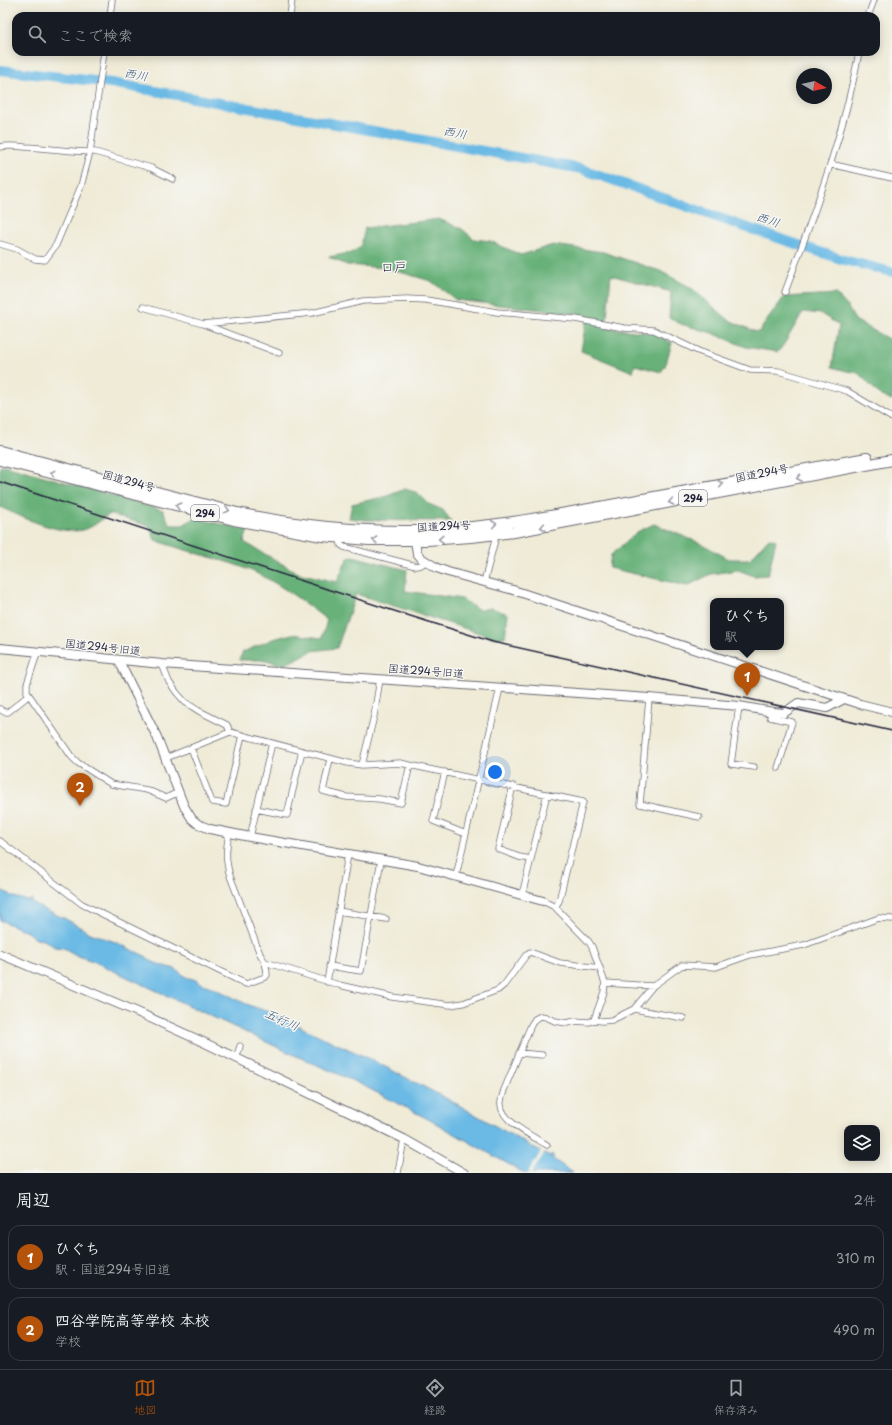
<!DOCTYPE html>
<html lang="ja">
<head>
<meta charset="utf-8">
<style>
  body { margin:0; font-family:"Playpen Sans","Klee One",sans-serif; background:#20242c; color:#f1f3f6 }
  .controls { position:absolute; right:12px; bottom:12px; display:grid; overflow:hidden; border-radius:8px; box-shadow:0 2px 10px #0003 }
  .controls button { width:36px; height:36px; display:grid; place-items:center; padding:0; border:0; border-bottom:1px solid #363941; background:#171b24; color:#f1f3f6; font:20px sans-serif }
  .compass { position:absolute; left:796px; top:68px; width:36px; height:36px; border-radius:50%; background:#171b24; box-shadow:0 2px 10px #0003; rotate:99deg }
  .you { position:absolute; left:495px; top:772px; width:14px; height:14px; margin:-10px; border:3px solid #fff; border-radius:50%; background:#1a73e8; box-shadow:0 0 0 6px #1a73e833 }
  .badge { display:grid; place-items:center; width:26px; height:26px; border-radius:50%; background:#b45309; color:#fff; font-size:13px; font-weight:700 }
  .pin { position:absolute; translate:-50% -33px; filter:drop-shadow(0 1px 2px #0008) }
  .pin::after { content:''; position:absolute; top:21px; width:14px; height:12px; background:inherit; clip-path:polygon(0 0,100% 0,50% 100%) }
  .popup { position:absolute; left:710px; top:598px; width:74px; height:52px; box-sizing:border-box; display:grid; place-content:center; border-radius:8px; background:#171b24; filter:drop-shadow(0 1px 3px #0005); font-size:13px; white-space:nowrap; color:#9ea1a6 }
  .popup b { font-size:15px; color:#f1f3f6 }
  .popup::after { content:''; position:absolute; left:50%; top:100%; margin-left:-8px; border:8px solid transparent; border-top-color:#171b24 }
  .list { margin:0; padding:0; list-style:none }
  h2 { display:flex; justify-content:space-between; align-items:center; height:52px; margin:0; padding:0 16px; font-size:17px }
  h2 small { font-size:13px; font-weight:400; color:#9ea1a6 }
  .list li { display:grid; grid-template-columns:26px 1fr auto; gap:12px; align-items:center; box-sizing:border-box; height:64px; margin:0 8px 8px; padding:0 8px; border:1px solid #363941; border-radius:12px }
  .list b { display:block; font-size:15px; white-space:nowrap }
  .list p { margin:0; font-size:13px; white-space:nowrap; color:#9ea1a6 }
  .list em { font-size:13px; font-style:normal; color:#9ea1a6 }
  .icon { flex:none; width:22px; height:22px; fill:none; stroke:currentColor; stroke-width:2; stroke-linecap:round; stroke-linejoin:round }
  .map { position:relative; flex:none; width:892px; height:1173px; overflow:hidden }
  .search { position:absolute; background:#171b24; box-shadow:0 2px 10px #0003; left:12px; right:12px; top:12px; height:44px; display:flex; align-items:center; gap:10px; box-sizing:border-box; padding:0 14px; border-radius:12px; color:#9ea1a6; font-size:15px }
  .sheet { height:196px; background:#171b24 }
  nav { display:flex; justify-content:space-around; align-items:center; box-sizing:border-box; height:56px; border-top:1px solid #363941; background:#171b24; font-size:11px; color:#9ea1a6 }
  nav a { display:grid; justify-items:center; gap:2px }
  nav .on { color:#b45309 }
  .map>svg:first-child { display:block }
  .forest { fill:#67b179; stroke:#446a5a }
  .water { fill:#6bbae5; stroke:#466e90 }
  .pier { fill:#efebd7 }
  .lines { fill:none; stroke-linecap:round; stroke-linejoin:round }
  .river { stroke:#6bbae5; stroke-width:10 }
  .street-casing { stroke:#6a6872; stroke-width:7 }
  .secondary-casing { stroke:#6a6872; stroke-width:10 }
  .highway-casing { stroke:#6a6872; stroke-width:12 }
  .street { stroke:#fff; stroke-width:5.5 }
  .secondary { stroke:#fff; stroke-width:8 }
  .highway { stroke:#fff; stroke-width:10 }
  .rail { stroke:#22223b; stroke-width:1.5 }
  .oneway { stroke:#9c9ca7 }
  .labels { text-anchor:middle; stroke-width:3; stroke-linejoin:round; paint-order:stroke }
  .shield { fill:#f6f6f2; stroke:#626272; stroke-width:1 }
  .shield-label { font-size:10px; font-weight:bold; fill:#22223b }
  .street-label { font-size:11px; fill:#22223b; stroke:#f6f6f2 }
  .water-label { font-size:12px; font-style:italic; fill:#3c5776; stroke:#f6f6f2 }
  .quarter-label { font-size:13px; fill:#22223b; stroke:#f6f6f2 }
</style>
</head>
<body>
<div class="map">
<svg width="892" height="1173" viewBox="0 0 892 1173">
  <rect width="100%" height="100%" fill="#f6f6f2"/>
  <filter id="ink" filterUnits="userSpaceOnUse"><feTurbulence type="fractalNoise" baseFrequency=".025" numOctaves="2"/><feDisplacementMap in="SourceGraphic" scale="8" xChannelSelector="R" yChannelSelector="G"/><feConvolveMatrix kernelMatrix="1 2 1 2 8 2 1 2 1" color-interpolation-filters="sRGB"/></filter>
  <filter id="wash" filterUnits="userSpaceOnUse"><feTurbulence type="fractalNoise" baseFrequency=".012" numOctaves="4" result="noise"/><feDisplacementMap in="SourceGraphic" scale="16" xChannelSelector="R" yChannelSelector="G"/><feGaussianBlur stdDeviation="0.9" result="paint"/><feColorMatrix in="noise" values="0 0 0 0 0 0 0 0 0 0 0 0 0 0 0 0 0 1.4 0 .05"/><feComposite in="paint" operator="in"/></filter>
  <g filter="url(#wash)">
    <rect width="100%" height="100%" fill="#efebd7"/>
    <path class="forest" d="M439,219L462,229L474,239L490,241L521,255L553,245L603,252L660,271L690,287L729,320L756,332H760L763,326L784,297L836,294L847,306L855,320L892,341V400L881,396L858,373L842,370L832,367L839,325L821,314L803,312L784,344L778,352L746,347L712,333L681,324L669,318L671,292L611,275L606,328L653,333L672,343L665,366L661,372L635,365L633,372L581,351L587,315L456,300L431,281L386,268L347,265L329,257L354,252L361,245L365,228Z
      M5,465L163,510L170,525H183L194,518L248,530L244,542L298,573L337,582L347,559L352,556L407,570L405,591L462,599L479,610L491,608L508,614L505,637L495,638L356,594L337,648L312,651L284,665L266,660H239L243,652L273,639L292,634L322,638L327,620C301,600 274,579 242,567C214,557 184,551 155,540L149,526L110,514C102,519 92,528 83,530C59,535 22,517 0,507V466Z
      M405,489L418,493L429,504L443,510L451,521L367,520L349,518L352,504L387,496Z
      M654,524L702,544L729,559H750L769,538L776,540L768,575L754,576L738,570L711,574L687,586L609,568L611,555L637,532Z"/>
    <path class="water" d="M0,890L10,894L11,896L28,901H30L32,898V903L45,910L64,918L90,933L115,942L147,957C150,963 165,966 172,968C177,969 180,973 184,976C187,978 190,978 193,979C196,980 199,982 201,983C206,986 211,986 216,989C231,996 247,1006 264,1010L372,1060L455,1103L550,1157L552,1154L553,1155V1159L573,1173H524L432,1121L358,1083L292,1054L95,962L76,955L64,948L55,947L44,940L36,939L27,932L0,920Z"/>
    <path class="pier" d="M542,1150L545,1152L532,1173H528Z"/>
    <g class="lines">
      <path class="river" d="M0,70L111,83L582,169L739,225L844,260L892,272"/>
    </g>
  </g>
  <g filter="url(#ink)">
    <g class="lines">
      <g class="street-casing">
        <path id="street" d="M110,16L112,0
          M290,16L292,0
          M868,16L874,0
          M0,147C8,145 17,146 25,147C48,148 72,152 95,152L151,168L173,179
          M830,164L892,178
          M0,244L17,249L35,259L45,260L56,245L81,186L90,152L104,52
          M785,292C814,214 844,134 859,52
          M143,307L203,324L279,353
          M203,324L312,313L363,301L407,299L426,300L497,312L575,319L624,328L654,330L698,351L750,370L778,371L847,391L892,418
          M340,538L341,545L344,547L416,566L421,565L426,561
          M484,582L495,540L494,535
          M38,651L27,684V692L71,756L78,763L111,784L147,790L166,798L179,792
          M162,664L169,682L177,693L185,702L199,711L227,725L230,732
          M649,698L640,804L699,817
          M739,706L731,764L754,767
          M0,709L4,712H8L28,696
          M770,717L792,722L778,768
          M191,748L212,802L226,804L242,735
          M166,758L230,732L348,763L362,765L400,763L583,802L559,901L555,907
          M330,759L323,791L346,797L380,799L401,803L410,765
          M362,765L374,716L380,679
          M445,772L433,821L466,834
          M513,786L498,849L519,857L531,859
          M256,809L287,815L302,751
          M250,837L272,743
          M0,841L82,904L246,984L265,977L267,975C267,967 265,961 260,954L230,876C225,859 226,850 229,833
          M456,876L500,688
          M522,895L547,794
          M543,901L555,907L589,942L592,947L605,983L604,992L594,1020
          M338,911L386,919
          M265,962L339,985L392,997L450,1005L463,1003L498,990L504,985L527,954L530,952L560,963L600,968
          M329,966L361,971L381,860
          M327,982L348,854
          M605,983L653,986
          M634,1009L683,1018
          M519,1053L542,1055
          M236,1059L240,1046
          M547,1145C534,1137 502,1122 501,1105C500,1100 503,1095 504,1090L531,1025L535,1019L541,1016L546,1017L555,1021L567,1023L575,1021L589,1022L594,1020L602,1021L612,1020L634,1009L653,986L682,965L716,967L750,955L804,945L879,918L892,919
          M398,1173L404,1139"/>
      </g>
      <g class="secondary-casing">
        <path id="secondary" d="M414,535L417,553L421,558L437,568L448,572L513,590L860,704L892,712
          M0,648L162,664L649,698L739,706L773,712L784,713L798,703L827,708L844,699
          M119,661L157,737L184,806L192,819L198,824L210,829L250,837L418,866L543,901
          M0,954L135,1011L203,1042L404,1139L464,1173"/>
      </g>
      <g class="highway-casing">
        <path id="highway" d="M0,451L237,513C296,525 355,532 415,531C486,529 557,515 627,502C707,487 787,472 867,458
          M0,460L234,520L322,536L369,540H427L471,537L514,532L892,460"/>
      </g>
      <use href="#street" class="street"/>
      <use href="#secondary" class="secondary"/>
      <use href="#highway" class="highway"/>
      <path class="rail" d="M0,482L388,609L493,642L892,731"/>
    </g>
    <defs><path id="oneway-chevron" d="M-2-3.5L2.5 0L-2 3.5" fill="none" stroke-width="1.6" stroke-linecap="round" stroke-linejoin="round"/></defs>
    <g class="oneway">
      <use href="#oneway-chevron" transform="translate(53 473) rotate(-166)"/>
      <use href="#oneway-chevron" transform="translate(799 478) rotate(169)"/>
      <use href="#oneway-chevron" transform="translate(721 484) rotate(-11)"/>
      <use href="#oneway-chevron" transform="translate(671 502) rotate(169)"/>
      <use href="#oneway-chevron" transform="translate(178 506) rotate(-165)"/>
      <use href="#oneway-chevron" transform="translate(227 510) rotate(15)"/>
      <use href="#oneway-chevron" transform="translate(494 524) rotate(-8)"/>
      <use href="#oneway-chevron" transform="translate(543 527) rotate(169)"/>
      <use href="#oneway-chevron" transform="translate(441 539) rotate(178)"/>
      <use href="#oneway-chevron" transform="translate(375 540) rotate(-179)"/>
    </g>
  </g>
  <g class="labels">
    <g class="shield">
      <rect x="679" y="490" width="28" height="16" rx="3"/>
      <rect x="191" y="505" width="28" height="16" rx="3"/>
    </g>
    <g class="shield-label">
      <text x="693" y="502">294</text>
      <text x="205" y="517">294</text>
    </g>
    <g class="street-label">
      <text transform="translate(762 473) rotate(-11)" y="4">国道294号</text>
      <text transform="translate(129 481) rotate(15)" y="4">国道294号</text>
      <text transform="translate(444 526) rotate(-3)" y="4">国道294号</text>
      <text transform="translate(103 647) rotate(6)" y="4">国道294号旧道</text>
      <text transform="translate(426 671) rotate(4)" y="4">国道294号旧道</text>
    </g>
    <g class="water-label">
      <text transform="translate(136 75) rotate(10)" y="4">西川</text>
      <text transform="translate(455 133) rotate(10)" y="4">西川</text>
      <text transform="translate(768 220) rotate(19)" y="4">西川</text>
      <text transform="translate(282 1020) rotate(24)" y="4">五行川</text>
    </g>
    <g class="quarter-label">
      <text x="394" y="272">口戸</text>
    </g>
  </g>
</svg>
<div class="controls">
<button><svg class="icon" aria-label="layers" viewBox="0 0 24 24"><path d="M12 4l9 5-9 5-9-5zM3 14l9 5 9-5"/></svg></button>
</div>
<svg class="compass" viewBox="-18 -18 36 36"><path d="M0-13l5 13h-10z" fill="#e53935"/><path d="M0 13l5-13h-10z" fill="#9ea1a6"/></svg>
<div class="you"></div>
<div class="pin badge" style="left:747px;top:696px">1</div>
<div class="popup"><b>ひぐち</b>駅</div>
<div class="pin badge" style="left:80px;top:806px">2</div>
<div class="search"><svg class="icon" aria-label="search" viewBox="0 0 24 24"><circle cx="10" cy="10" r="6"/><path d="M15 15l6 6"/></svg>ここで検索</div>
</div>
<section class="sheet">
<h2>周辺<small>2件</small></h2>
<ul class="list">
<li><span class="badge">1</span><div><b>ひぐち</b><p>駅 · 国道294号旧道</p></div><em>310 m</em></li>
<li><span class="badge">2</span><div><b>四谷学院高等学校 本校</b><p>学校</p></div><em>490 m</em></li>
</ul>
</section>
<nav>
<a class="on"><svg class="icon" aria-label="map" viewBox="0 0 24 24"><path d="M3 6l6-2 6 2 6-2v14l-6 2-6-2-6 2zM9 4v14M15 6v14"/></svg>地図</a>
<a><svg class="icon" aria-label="directions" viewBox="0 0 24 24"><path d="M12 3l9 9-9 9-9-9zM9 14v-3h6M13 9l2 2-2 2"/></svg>経路</a>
<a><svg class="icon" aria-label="saved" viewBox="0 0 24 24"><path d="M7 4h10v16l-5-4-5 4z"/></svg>保存済み</a>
</nav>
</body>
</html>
